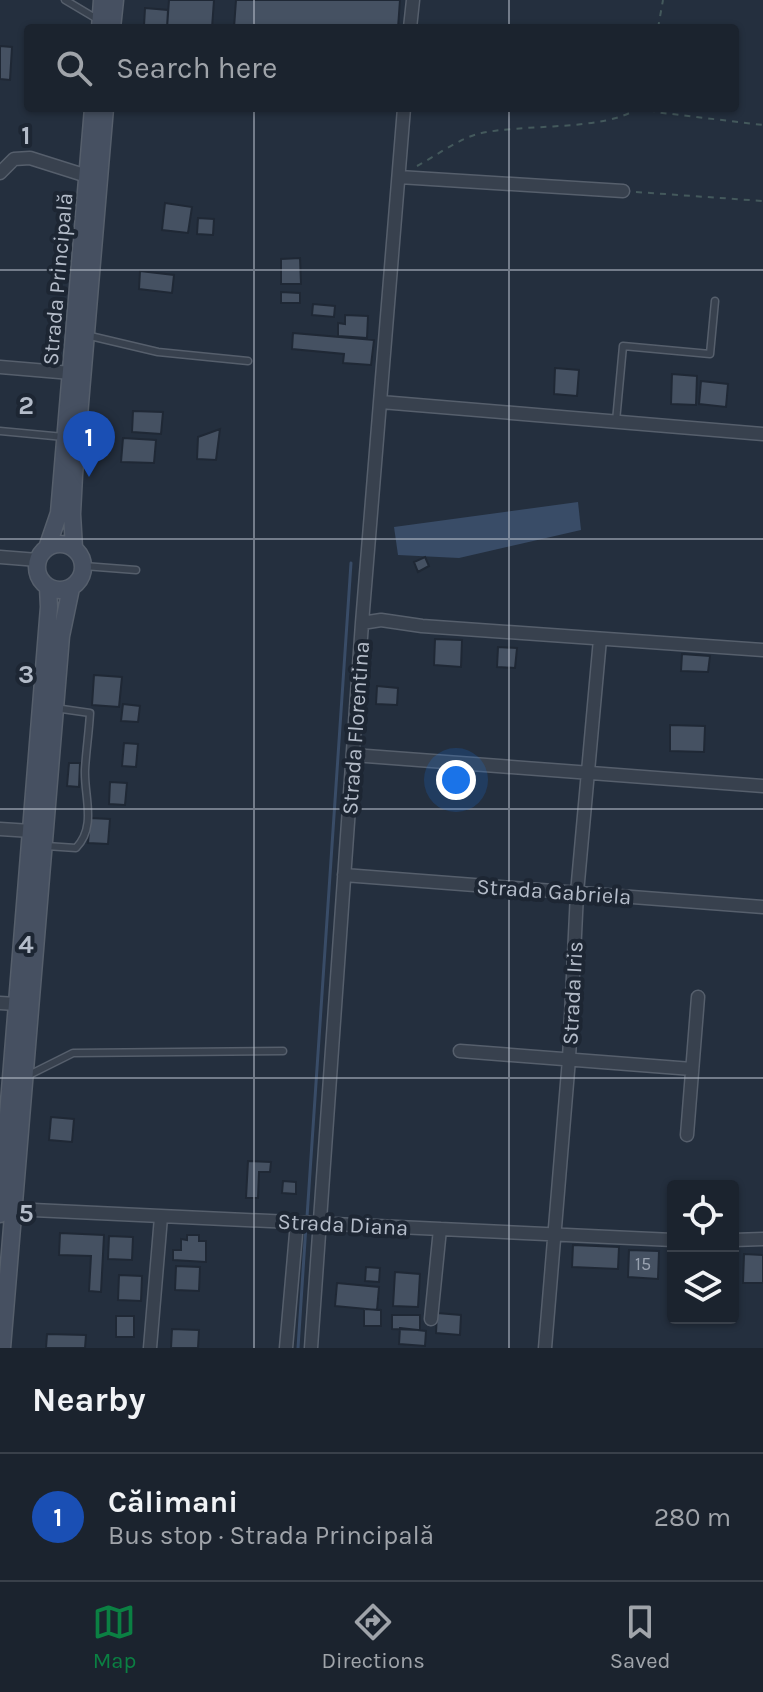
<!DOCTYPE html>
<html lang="en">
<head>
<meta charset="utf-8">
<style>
  body { margin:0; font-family:Karla,sans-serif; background:#282f3a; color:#f1f3f6 }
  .controls { position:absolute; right:24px; bottom:24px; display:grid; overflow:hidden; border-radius:8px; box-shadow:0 2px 6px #0004 }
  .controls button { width:72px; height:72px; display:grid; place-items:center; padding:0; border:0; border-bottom:2px solid #39404a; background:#1b232e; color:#f1f3f6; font:40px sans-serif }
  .you { position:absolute; left:456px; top:780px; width:28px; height:28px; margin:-20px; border:6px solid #fff; border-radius:50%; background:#1a73e8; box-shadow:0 0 0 12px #1a73e833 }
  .badge { display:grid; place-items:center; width:52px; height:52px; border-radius:50%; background:#0b8043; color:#fff; font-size:26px; font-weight:700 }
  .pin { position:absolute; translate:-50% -66px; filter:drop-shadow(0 2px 4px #0008) }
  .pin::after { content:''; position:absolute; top:42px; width:28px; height:24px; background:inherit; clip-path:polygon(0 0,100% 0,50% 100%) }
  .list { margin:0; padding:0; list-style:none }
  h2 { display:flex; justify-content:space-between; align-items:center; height:104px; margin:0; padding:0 32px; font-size:34px }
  h2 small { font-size:26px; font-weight:400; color:#a0a4aa }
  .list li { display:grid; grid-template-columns:52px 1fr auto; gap:24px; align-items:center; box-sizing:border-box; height:128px; padding:0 32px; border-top:2px solid #39404a }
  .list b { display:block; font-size:30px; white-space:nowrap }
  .list p { margin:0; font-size:26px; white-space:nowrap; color:#a0a4aa }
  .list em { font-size:26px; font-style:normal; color:#a0a4aa }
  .icon { flex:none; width:44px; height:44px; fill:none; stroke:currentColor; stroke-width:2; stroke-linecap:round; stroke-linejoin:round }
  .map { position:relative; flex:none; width:763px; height:1348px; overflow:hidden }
  .search { position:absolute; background:#1b232e; box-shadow:0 2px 6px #0004; left:24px; right:24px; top:24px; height:88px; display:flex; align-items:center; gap:20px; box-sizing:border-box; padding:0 28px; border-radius:8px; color:#a0a4aa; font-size:30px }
  .sheet { height:232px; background:#1b232e }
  nav { display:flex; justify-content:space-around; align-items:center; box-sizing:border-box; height:112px; border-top:2px solid #39404a; background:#1b232e; font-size:22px; color:#a0a4aa }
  nav a { display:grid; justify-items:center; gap:4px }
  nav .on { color:#0b8043 }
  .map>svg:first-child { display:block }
  .water { fill:#394c67 }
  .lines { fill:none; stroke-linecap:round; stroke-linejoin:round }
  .stream { stroke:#394c67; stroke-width:3 }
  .building { fill:#455162; stroke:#1f2835; stroke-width:2 }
  .lane-casing { stroke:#565f6c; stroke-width:9 }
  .street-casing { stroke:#565f6c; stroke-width:15 }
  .secondary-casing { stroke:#565f6c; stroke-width:19 }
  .path { stroke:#44595c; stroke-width:2; stroke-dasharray:6 6; stroke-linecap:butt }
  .lane { stroke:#38414e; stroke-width:6 }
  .street { stroke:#38414e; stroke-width:12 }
  .secondary { stroke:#465061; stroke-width:16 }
  .grid { fill:none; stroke:#b4bcc9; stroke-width:2; stroke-opacity:0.55 }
  .labels { text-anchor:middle; stroke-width:8; stroke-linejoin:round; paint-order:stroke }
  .number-label { font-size:18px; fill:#98a1af }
  .street-label { font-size:22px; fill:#b4bcc9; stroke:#1d2633 }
  .grid-label { font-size:26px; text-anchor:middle; font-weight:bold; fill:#b4bcc9; stroke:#1d2633; stroke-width:8; stroke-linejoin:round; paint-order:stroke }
</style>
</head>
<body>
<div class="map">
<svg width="763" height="1348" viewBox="0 0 763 1348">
  <rect width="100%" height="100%" fill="#242f3e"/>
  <path class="water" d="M578,502L581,530L459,558L398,555L394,527Z"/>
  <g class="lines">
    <path class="stream" d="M307,1217L351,563
      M298,1348L306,1225"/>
  </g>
  <path class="building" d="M169,0H214L212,28H167Z
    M236,0H400L398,28H234Z
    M145,8L168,10L167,28L144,26Z
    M0,46L12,47L10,80L0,79Z
    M165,203L192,207L188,233L162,230Z
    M198,218L214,219L213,235L197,234Z
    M300,258L301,284H281V259Z
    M140,271L174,275L172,293L139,289Z
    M281,292L300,293V303H281Z
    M313,304L335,306L334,317L312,315Z
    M345,315L368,316L367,338L338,336V323L345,324Z
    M293,333L374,340L371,365L343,363L344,354L292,349Z
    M555,368L579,370L577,396L554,394Z
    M672,374L697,376L696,405L671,404Z
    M701,381L728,384L726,407L699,404Z
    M133,411L163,412L161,434L132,432Z
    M220,429L216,460L197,459L198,437Z
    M123,438L156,440L154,463L121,462Z
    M425,557L429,566L418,572L414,562Z
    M435,639L462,640L461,667L434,665Z
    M498,647L517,648L515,668L497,667Z
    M682,654L710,656L708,672L681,671Z
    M94,675L122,677L119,707L92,705Z
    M377,686L398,688L397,705L376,704Z
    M123,704L140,706L138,722L121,721Z
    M670,725L705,726L704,752L670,751Z
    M124,743L138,744L136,767L122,766Z
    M69,763H80L79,787L67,786Z
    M110,782L127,783L125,805L109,804Z
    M90,818L110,819L108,844L88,843Z
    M51,1117L74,1119L72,1142L49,1140Z
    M248,1161L271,1162L270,1172H259L258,1198H246Z
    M283,1181L296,1182V1194L282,1193Z
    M60,1233L104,1235L101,1292L89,1291L91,1256L59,1255Z
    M187,1235H199V1241H206V1262L173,1260V1250H181V1239L187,1240Z
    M109,1236L133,1237L132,1260L108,1259Z
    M573,1245L619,1247L618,1269L572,1267Z
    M629,1250L659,1251L658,1279L628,1277Z
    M744,1254L763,1255V1283H743Z
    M176,1266L200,1267L199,1291L175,1290Z
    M366,1267L380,1268L379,1282L365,1281Z
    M395,1272L420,1274L418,1307L393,1306Z
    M119,1275L142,1276L141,1301L118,1300Z
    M337,1283L379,1287L377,1310L335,1306Z
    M364,1309L381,1310V1326H364Z
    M437,1313L461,1315L460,1335L436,1333Z
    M392,1315H420V1330L392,1329Z
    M116,1316H134V1337H116Z
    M400,1328L426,1331L425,1346L399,1344Z
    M172,1329L199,1330L198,1348H171Z
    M47,1334L86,1335L85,1348H46Z"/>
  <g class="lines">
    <g class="lane-casing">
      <path id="lane" d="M65,0L97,19
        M86,335L158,352L248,361
        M616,421L623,346L710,354L715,301
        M0,431L64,437
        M84,566L136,570
        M46,846L76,848C97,826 84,797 85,770C86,751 89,732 90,713L55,708
        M27,1076L73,1053L283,1051"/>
    </g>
    <g class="street-casing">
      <path id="street" d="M410,28L413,0
        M0,173L14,159L30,158L87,176
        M399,177L623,191
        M0,367L71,373
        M381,402L763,434
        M0,557L38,560
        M362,623L381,620L422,626L763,650
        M353,755L763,786
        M0,829L31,831
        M344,875L763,907
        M0,1003L16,1004
        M460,1051L692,1069
        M687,1135L698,997
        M12,1209L673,1240
        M733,1240L763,1239
        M431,1319L440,1229
        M150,1348L161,1217
        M286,1348L297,1222
        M311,1348L362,623L404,108
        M545,1348L569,1059L577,893L600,639"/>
    </g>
    <g class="secondary-casing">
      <path id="secondary" d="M100,28L102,0
        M112,28L115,0
        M37 567a23 23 0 1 1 46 0a23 23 0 1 1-46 0Z
        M47,548L59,513L93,108
        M74,548L72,514L74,475L105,108
        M0,1214L49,607L48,587
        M2,1348L61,636L71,588"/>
    </g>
    <path class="path" d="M658,28L663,0
      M650,108L655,112L763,125
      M417,166C436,156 458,139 478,134C520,123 605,132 638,108
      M636,192L763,201"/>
    <use href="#lane" class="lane"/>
    <use href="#street" class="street"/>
    <use href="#secondary" class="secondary"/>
  </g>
  <path class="grid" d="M254,0V28M509,0V28M254,108V1348M509,108V1348M0,270H763M0,539H763M0,809H763M0,1078H763"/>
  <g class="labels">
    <g class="number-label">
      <text x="643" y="1270">15</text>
    </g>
    <g class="street-label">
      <text transform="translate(57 279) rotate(-85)" y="8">Strada Principală</text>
      <text transform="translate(355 728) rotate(-86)" y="8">Strada Florentina</text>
      <text transform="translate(554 891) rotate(4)" y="8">Strada Gabriela</text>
      <text transform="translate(572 993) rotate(-87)" y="8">Strada Iris</text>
      <text transform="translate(343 1224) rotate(3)" y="8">Strada Diana</text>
    </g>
  </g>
  <g class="grid-label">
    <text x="26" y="144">1</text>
    <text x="26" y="414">2</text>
    <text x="26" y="683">3</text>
    <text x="26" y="953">4</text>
    <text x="26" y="1222">5</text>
  </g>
</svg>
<div class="controls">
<button><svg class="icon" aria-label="locate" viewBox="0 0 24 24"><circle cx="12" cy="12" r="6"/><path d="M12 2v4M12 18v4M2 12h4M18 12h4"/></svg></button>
<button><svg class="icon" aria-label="layers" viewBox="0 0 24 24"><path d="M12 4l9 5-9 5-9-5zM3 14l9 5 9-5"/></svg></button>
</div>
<div class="you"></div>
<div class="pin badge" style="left:89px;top:477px;background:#1a4fb4">1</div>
<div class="search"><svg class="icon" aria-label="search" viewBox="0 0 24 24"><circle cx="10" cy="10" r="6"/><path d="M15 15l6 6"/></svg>Search here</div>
</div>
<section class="sheet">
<h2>Nearby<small></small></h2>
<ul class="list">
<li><span class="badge" style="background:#1a4fb4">1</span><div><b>Călimani</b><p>Bus stop · Strada Principală</p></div><em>280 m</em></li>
</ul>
</section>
<nav>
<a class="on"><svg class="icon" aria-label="map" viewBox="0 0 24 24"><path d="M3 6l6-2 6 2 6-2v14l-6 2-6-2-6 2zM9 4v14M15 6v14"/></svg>Map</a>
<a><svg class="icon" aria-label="directions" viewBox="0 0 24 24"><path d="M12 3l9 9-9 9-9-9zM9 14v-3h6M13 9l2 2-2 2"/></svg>Directions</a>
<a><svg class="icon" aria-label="saved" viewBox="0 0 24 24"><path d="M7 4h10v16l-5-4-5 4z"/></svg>Saved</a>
</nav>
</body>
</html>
